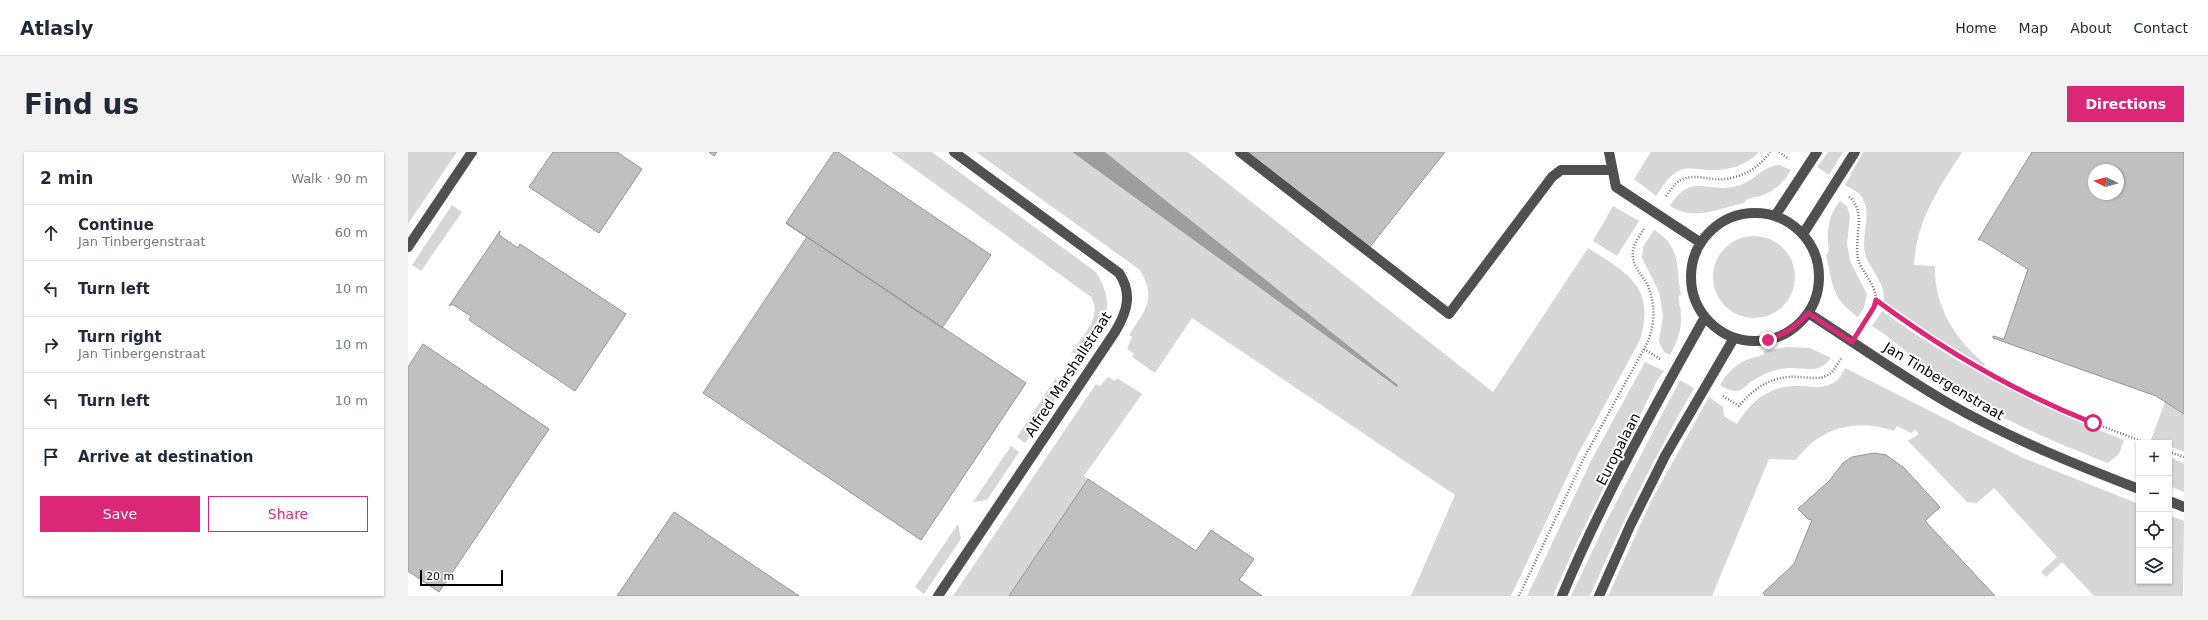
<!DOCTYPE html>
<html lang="en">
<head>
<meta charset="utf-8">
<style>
  body { margin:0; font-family:"DejaVu Sans",sans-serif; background:#f2f2f3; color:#1f2937 }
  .controls { position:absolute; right:12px; bottom:12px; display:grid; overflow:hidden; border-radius:0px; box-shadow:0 1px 3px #0004 }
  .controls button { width:36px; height:36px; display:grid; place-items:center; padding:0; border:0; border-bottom:1px solid #e0e1e3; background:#fff; color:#1f2937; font:20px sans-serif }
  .compass { position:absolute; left:1680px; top:12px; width:36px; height:36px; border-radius:50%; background:#fff; box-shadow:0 1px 3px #0004; rotate:275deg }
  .scale { position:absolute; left:12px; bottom:10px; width:83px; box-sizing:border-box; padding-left:4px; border:2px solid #000; border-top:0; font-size:11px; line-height:14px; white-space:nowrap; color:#000; -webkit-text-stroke:3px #fff; paint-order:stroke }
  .stop { position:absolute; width:12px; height:12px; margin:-9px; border:3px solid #db2777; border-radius:50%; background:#fff }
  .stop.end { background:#db2777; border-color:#fff; box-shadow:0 1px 4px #0008 }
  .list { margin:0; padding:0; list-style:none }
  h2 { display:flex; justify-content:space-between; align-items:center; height:52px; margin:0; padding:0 16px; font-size:17px }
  h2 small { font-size:13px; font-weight:400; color:#747a83 }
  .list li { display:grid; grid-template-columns:26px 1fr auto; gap:12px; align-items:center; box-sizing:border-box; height:56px; padding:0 16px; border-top:1px solid #e0e1e3 }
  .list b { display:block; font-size:15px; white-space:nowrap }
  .list p { margin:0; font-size:13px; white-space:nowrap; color:#747a83 }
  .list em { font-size:13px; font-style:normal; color:#747a83 }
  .actions { display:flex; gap:8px; padding:12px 16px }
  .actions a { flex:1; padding:9px 0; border:1px solid #db2777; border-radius:0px; text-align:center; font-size:14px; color:#db2777 }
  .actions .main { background:#db2777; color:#fff }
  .icon { flex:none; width:22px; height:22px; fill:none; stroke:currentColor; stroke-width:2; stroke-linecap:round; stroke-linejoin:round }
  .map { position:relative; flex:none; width:1776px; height:444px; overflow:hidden; border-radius:0px }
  header { display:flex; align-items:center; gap:24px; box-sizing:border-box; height:56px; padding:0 20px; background:#fff; border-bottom:1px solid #e0e1e3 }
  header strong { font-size:19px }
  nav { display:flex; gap:22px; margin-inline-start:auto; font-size:14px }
  .intro { display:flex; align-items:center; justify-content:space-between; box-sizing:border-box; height:96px; padding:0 24px }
  h1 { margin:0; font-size:28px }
  .button { padding:10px 18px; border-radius:0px; background:#db2777; color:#fff; font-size:14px; font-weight:700 }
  main { display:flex; gap:24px; padding:0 24px }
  aside { flex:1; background:#fff; border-radius:0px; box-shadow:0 1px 3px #0004 }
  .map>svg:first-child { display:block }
  .green { fill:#d7d7d7 }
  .water { fill:#9e9e9e }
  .building { fill:#c0c0c0; stroke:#949494; fill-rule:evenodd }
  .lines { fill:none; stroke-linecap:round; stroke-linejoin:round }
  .path { stroke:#727272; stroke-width:2.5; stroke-dasharray:1 2; stroke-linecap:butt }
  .minor { stroke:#505050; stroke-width:10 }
  .route { stroke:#db2777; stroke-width:5 }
  .labels { text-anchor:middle; stroke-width:4; stroke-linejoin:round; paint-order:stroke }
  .street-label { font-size:14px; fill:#000; stroke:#fff }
</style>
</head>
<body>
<header>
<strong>Atlasly</strong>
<nav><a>Home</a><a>Map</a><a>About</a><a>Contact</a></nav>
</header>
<div class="intro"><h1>Find us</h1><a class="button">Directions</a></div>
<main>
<aside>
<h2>2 min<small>Walk · 90 m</small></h2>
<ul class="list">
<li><svg class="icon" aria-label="ahead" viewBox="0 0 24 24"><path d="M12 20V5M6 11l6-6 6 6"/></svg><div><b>Continue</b><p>Jan Tinbergenstraat</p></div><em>60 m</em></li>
<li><svg class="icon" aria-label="left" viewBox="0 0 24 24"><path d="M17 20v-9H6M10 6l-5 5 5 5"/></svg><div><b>Turn left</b></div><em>10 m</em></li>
<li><svg class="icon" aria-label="right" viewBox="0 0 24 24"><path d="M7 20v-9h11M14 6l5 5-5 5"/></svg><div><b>Turn right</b><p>Jan Tinbergenstraat</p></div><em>10 m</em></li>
<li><svg class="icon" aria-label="left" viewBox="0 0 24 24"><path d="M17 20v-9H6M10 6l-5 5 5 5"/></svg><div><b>Turn left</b></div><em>10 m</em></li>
<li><svg class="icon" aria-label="arrive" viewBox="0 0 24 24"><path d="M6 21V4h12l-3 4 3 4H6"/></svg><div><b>Arrive at destination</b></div></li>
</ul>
<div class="actions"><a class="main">Save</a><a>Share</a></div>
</aside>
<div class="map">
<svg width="1776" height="444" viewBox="0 0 1776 444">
  <rect width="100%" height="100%" fill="#fff"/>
  <path class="green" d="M0,0H49L0,72Z
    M483,0H524L688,120C709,154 697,172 677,201H663C674,185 695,165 683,145Z
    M568,0H664L990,233L697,0H780L1085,240L1180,96C1219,121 1248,134 1232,188L1169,304L1103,444H1003L1047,343L784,166L747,221L724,205L726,202L719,197L724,185L721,183C737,159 749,147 732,118Z
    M1243,0H1351C1337,15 1318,19 1298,18C1288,17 1280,15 1270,19C1260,25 1254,35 1248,44L1226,27Z
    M1420,0H1435L1421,23L1409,15Z
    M1455,0H1554C1531,36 1508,69 1506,113L1527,114C1526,154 1547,188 1577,212L1576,214L1528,185L1476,149C1478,131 1461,117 1457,101C1453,83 1463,66 1456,49C1453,41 1444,37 1437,33Z
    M1371,13L1383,18C1376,30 1366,40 1352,44C1346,46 1338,45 1336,51C1311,56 1287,70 1262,54C1284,18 1299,44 1333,33C1346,28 1357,13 1371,13Z
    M1432,49L1439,54L1442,64L1439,92L1442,109L1459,142L1456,156L1450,165C1423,146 1425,133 1418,103L1421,99C1418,82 1420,63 1432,49Z
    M44,53L54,60L13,119L4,113Z
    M1205,54L1231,69L1209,104L1185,89Z
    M1246,78C1275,96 1267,115 1273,143L1271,144C1270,150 1273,156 1273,163C1274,177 1269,191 1262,203L1256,200L1251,190L1255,164L1251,140L1234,106L1235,95Z
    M1305 125a41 41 0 1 1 82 0a41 41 0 1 1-82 0Z
    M1474,159C1549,213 1630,255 1716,288L1711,302L1700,311C1646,290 1592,267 1543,236C1515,219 1493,191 1464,174Z
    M1379,195L1402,196L1423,206C1410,225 1393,213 1372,217C1362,219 1353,223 1344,229C1339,232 1335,238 1329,239C1322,239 1317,236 1312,233C1319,221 1328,212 1341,207C1346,205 1352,205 1356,202V199Z
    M1237,210L1256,219L1250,227L1169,390L1145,444H1119L1185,305Z
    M1437,216L1613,305L1731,352V429H1761V363L1776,369L1775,444H1686L1654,410L1638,425L1633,420L1649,405L1586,336L1569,351L1559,350L1500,289L1511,282L1507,278L1503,281L1489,274L1486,279C1449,266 1412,275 1388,308L1361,307L1304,444H1200L1243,349L1301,245L1315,255L1316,264L1329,272C1344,247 1364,232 1395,234C1405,235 1415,237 1425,231C1432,227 1433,223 1437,216Z
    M700,225L707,229L709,226L734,242L676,324L680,327L601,444H545L688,232L692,234Z
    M648,226L651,241L617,291L609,285Z
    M1272,228L1286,236C1248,302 1213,373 1182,444H1163L1198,370Z
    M1757,250L1776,262V300L1761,294V291H1752L1743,288Z
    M603,294L611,300L579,348L565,350Z
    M1761,305L1776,311V340L1761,334Z
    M550,372L553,387L516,442L507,435Z"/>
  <path class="water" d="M664,0H697L990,233L989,235Z"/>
  <path class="building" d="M145,0H209L234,17L191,81L121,35Z
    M301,0H309L306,4Z
    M426,0H430L583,103L534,176L378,71Z
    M839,0H1037L961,96Z
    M1624,0H1776V262L1748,244L1585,186V184L1596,187L1620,117L1573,88H1570ZM1686,18H1710V42H1686Z
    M378,71L618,231L513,388L295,241L399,85Z
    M92,79L91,83L110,96L112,92L218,162L167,239L61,168L63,164L44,152L41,154Z
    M15,192L141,277L31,440L0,419V215Z
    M1466,301L1478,303L1496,316L1532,355L1517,369L1587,444H1357L1355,441L1386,412L1404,368L1400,367L1390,357L1422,328L1435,311L1444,305Z
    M680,327L788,399L803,378L846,407L831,428L854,444H601Z
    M266,360L391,444H209Z"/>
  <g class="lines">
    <path class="path" d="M1371,0L1381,7
      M1258,44C1263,38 1267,30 1275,27C1285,23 1296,26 1306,27C1328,29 1350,18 1362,0
      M1441,45C1460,59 1444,90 1451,110C1456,122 1468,134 1468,147C1467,158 1460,166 1454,175
      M1236,77C1232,83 1226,91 1225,99C1223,113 1233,121 1239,132C1249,153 1247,178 1236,197L1252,207
      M1468,148C1524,190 1584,227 1648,255C1677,269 1708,279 1738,291
      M1315,244L1331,254C1346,236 1365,223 1390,225C1399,225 1409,228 1418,224C1426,221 1429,212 1434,205
      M1761,300L1776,305
      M1111,444L1177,304L1236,197"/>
    <path class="minor" d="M832,0L1041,162L1144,25L1153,18H1204
      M1201,0L1208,35L1293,91
      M1283 125a64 64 0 1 1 128 0a64 64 0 1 1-128 0Z
      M1367,64L1409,0
      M1395,82L1447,0
      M0,95L64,0
      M1400,161C1447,191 1492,223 1540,251C1601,286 1666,312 1731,337
      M1761,349L1776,355
      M530,444L707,180C719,160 725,142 711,121L546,0
      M1154,444C1194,348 1246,256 1297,165
      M1191,444L1222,374L1257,304L1326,186"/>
  </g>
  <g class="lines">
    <path class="route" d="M1360,188C1377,182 1388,175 1400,161L1444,190L1466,155L1468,148C1535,198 1607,240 1685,271"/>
  </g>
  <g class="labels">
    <g class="street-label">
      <text transform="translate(660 222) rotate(-57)" y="5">Alfred Marshallstraat</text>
      <text transform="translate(1536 229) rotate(31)" y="5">Jan Tinbergenstraat</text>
      <text transform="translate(1210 297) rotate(-63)" y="5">Europalaan</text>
    </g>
  </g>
</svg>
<div class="controls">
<button>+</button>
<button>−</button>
<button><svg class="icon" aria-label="locate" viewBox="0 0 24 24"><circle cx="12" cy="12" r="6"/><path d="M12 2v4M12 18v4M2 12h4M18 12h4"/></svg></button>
<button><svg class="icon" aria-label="layers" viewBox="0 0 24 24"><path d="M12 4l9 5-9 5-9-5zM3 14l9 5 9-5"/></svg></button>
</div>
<svg class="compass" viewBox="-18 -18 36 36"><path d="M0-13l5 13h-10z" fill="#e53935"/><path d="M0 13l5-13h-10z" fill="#747a83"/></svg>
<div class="scale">20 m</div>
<div class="stop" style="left:1685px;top:271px"></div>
<div class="stop end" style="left:1360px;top:188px"></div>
</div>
</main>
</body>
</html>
